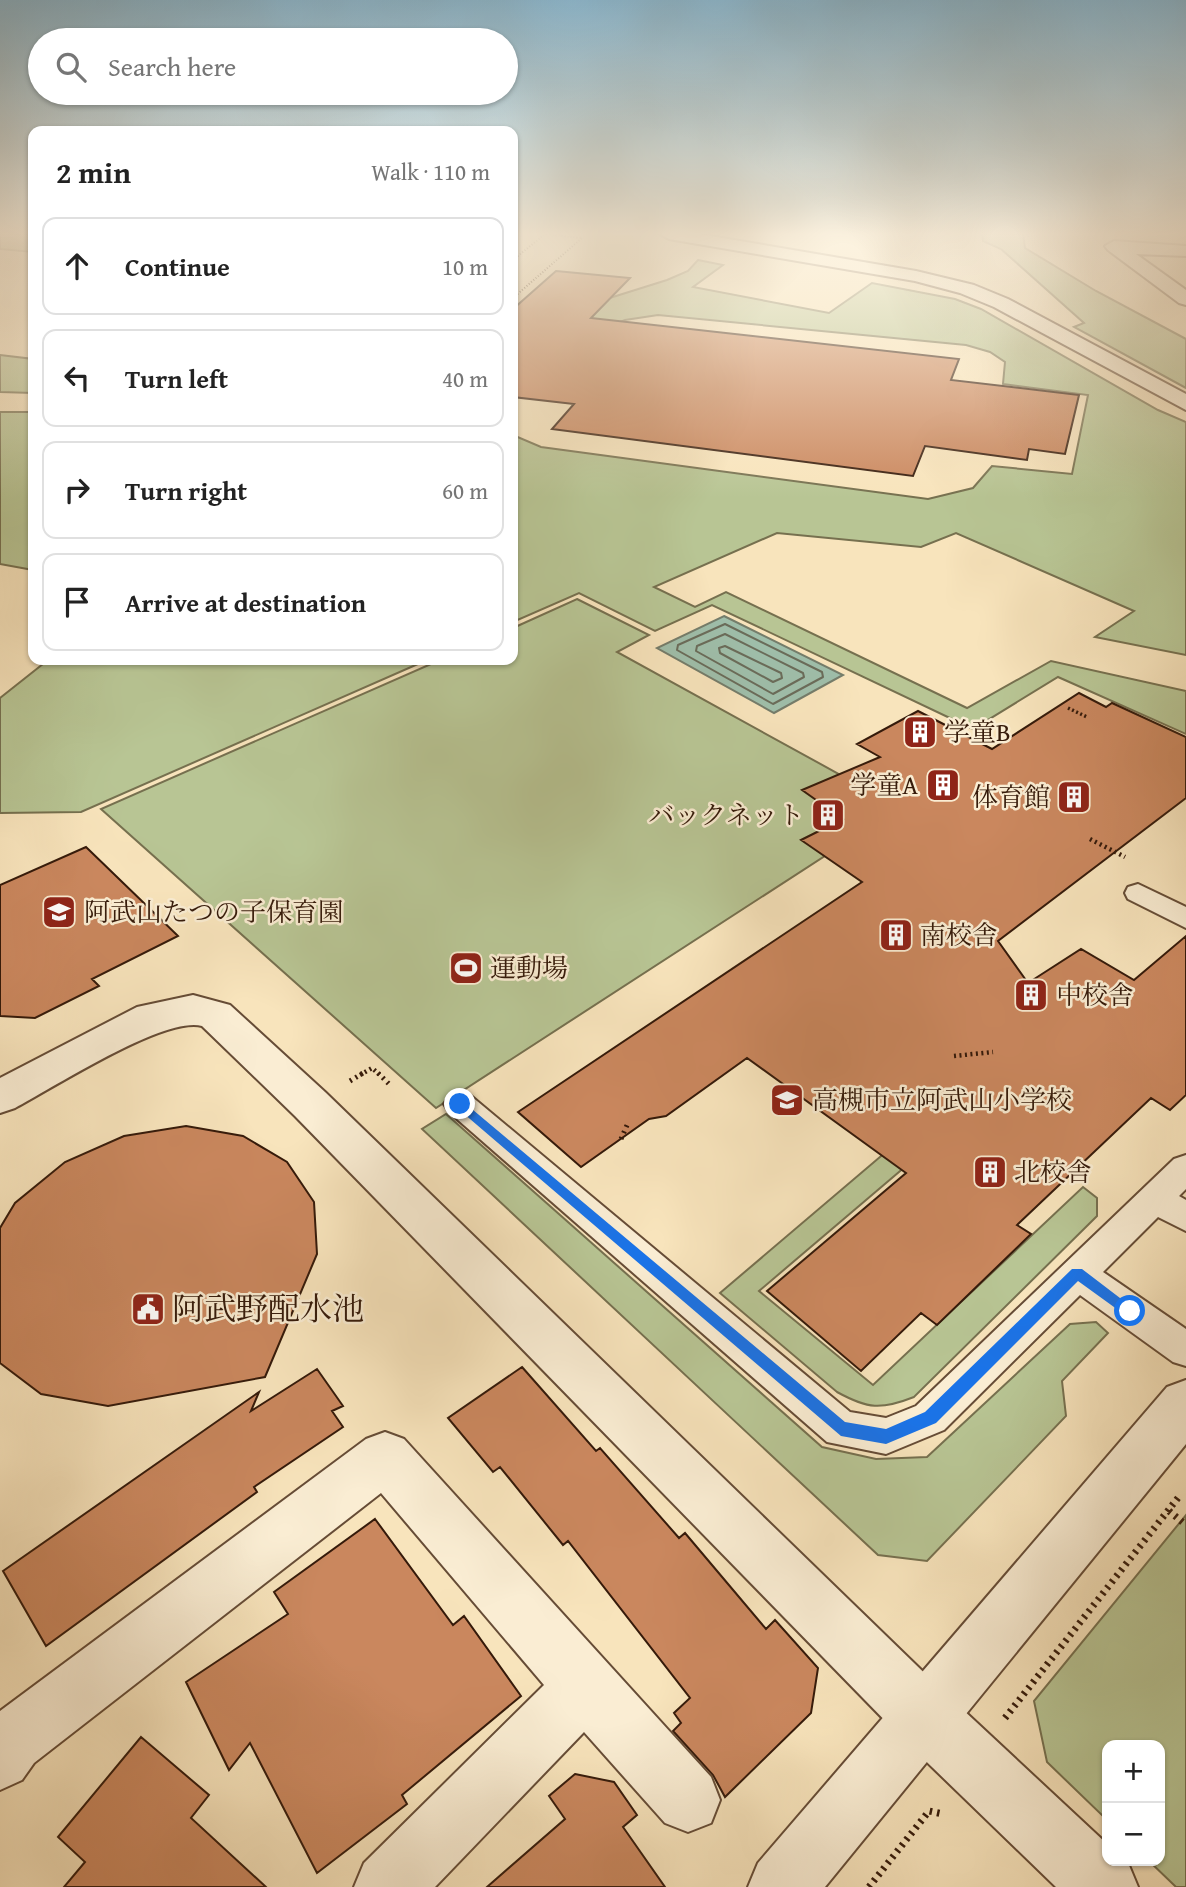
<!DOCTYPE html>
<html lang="en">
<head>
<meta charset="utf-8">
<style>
  body { margin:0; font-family:"Gentium Book Plus","Noto Serif JP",serif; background:#f6f6f6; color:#222 }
  .controls { position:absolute; right:21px; bottom:21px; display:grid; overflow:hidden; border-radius:14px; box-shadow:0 2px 5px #0004 }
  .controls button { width:63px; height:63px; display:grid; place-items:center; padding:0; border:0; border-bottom:2px solid #e0e0e0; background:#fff; color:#222; font:35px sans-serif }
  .stop { position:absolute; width:21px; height:21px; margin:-16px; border:5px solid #1a73e8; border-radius:50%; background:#fff }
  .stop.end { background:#1a73e8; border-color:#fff; box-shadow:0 2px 7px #0008 }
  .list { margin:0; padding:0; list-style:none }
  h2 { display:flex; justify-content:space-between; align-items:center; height:91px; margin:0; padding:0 28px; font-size:30px }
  h2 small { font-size:23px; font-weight:400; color:#767676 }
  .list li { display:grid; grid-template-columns:46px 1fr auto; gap:21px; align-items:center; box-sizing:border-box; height:98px; margin:0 14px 14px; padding:0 14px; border:2px solid #e0e0e0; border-radius:14px }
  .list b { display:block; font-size:26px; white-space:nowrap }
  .list em { font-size:23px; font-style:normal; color:#767676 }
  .icon { flex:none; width:38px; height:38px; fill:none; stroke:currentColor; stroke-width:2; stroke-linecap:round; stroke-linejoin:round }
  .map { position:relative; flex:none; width:1186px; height:1887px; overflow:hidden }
  .search { position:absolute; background:#fff; box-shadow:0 2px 5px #0004; left:28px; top:28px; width:490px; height:77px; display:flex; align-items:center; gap:18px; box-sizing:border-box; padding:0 24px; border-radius:38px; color:#767676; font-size:26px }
  .panel { position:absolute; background:#fff; box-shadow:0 2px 5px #0004; left:28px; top:126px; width:490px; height:539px; border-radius:14px }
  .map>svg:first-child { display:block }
  .green { fill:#b8c594; stroke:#76704f; stroke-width:2 }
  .water { fill:#9fbfab; stroke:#757d6b; stroke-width:2 }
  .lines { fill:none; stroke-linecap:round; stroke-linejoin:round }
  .shore { stroke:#6a6c5a; stroke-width:2 }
  .building { fill:#ca875e; stroke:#351a0a; stroke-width:2 }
  .service-casing { stroke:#664c36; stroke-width:4 }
  .minor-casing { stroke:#664c36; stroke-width:4 }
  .tertiary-casing { stroke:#664c36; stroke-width:4 }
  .path-far4 { stroke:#351a0a; stroke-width:2; stroke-dasharray:1 2; stroke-linecap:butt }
  .path-far3 { stroke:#351a0a; stroke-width:3.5; stroke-dasharray:2 2.5; stroke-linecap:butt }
  .path-far2 { stroke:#351a0a; stroke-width:4.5; stroke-dasharray:2 3.5; stroke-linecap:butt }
  .path-far1 { stroke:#351a0a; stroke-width:5; stroke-dasharray:2 4.5; stroke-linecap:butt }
  .path { stroke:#351a0a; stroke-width:7; stroke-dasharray:2.5 5; stroke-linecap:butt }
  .service { fill:#faedd3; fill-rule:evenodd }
  .minor { fill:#faedd3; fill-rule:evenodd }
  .tertiary { fill:#faedd3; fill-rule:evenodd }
  .route { fill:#1a73e8 }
  .labels { text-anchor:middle; stroke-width:5; stroke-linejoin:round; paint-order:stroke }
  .poi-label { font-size:26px; fill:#351a0a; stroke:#faedd3; text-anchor:start }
  .near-poi-label { font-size:32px; fill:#351a0a; stroke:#faedd3; text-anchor:start }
</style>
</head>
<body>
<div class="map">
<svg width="1186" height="1887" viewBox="0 0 1186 1887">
  <rect width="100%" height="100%" fill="#f8e4bc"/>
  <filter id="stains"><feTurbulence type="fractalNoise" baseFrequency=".00286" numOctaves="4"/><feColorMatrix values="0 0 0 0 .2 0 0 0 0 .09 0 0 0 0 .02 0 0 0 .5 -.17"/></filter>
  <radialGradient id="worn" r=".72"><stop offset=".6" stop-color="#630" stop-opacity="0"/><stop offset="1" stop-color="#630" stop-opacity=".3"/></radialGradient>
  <path class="green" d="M0,234H33V252L0,249Z
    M982,234H1023L1025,248L1096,291L1186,339V388L1074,327L1084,323L1001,249L983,241Z
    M698,260L723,265L693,287L829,313L872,283L955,299L981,309L1158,410L1186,422V655L1095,637L1134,611L956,533L921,547L777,533L654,587L695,607L726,592L967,708L1051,661L1186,691V734L1058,677L973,729L712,605L655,631L579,593L513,622V435L541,447L928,499L973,488L992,466L1072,474L1088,395L1003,384L1005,362L990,352L966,345L658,315L625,320L602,329L565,312L667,280L688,271Z
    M0,355L33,359V393L0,392Z
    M0,412H33V570L0,564Z
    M577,599L649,635L617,652L866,789L868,828L436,1108L101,809L440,660H513V628Z
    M48,660H427L81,812L0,813V698Z
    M446,1114L822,1447L876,1459L927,1457L1070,1324L1096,1322L1108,1333L1062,1381L1066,1416L927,1561L878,1555L422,1129Z
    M887,1151L906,1166L759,1291L873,1385L1083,1187L1097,1198V1216L914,1397C881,1410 868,1409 837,1392L720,1293Z
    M1186,1515V1887H1176L1149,1861H1160V1745H1107V1820L1047,1762L1034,1701Z"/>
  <path class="water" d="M724,616L843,675L774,713L657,648Z"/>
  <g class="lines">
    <path class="shore" d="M725,624L822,672L823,677L773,704L677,650L678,645Z
      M725,634L803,673L804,677L773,694L696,651L697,646Z
      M725,646L781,673L782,678L773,682L720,653L719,648Z"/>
  </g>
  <path class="building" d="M556,271L630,278L591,318L959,359L951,380L1079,395L1065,454L1029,449L1027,460L925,446L913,476L552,429L574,404L513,397V309Z
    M1079,693L1106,707L1112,703L1186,737V798L998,941L1028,983L1081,949L1134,980L1186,936V1095L1170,1110L1151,1098L1017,1225L1031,1234L937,1325L921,1313L861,1371L767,1291L906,1173L747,1058L666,1116L649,1119L581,1167L518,1112L862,882L801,840L843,819L802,790L880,757L857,744L918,711L992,749Z
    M86,847L178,936L92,979L99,986L35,1018L0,1016V885Z
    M186,1126L243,1136L287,1162L314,1202L317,1254L265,1377L108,1406L41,1394L0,1363V1228L15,1203L65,1162L124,1136Z
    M522,1367L596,1451L600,1448L679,1538L685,1533L766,1629L775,1620L818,1668L811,1713L725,1797L713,1775L673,1731L681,1723L674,1713L690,1698L568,1541L563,1545L500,1467L493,1472L448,1418Z
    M317,1369L343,1406L332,1411L343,1427L254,1487L257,1492L46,1646L3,1571L259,1392L251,1411Z
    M375,1519L453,1625L464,1616L521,1696L402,1795L407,1804L317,1873L250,1743L229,1770L186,1682L288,1614L274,1592Z
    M141,1737L209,1795L191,1818L266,1887H64L85,1862L58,1837Z
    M575,1774L614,1782L637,1815L623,1827L665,1887H487L565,1819L549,1796Z"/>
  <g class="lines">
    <g class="service-casing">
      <path id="service" d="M1138,884L1186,907V928L1128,899L1125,893L1128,887Z
        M460,1092L471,1096L850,1412L886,1418L916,1406L1174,1159L1186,1155V1189L1179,1196L1186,1200V1231L1158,1217L1103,1272L1186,1329V1366L1173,1362L1080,1295L944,1430L886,1454L827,1442L449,1112L444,1104L449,1096Z"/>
    </g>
    <g class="minor-casing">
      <path id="minor" d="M1114,241L1186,246V256L1136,254L1186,290V305L1179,303L1108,250L1105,246Z
        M193,995L230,1005L325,1092L946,1694L1107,1844V1861L1128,1863L1138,1887H1056L902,1738L295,1116L202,1026C164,1016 53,1088 15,1108L0,1113V1078L137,1007Z
        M385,1432L404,1439L711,1777L720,1800L711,1823L688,1832L665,1823L584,1732L435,1887H354L364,1863L544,1685L381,1493L34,1763L22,1780L0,1790V1711L366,1439Z"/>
    </g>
    <g class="tertiary-casing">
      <path id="tertiary" d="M660,234H699L916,271L974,285L1008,299L1186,394V410L994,307L960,293L915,281L669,239Z
        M1186,1380V1444L825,1887H748L758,1863L1167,1387Z"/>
    </g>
    <path class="path-far4" d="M513,260L545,234
      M513,298L582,238L545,234"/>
    <path class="path-far3" d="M1068,708L1087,717"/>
    <path class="path-far2" d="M1090,839L1125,857
      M954,1056L993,1052
      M360,1075L372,1068L380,1075"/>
    <path class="path-far1" d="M378,1073L389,1084
      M350,1081L363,1073
      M621,1139L628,1123"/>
    <path class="path" d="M1169,1511L1186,1525
      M1005,1718L1181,1494
      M869,1887L929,1811L943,1814"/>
    <use href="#service" class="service"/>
    <use href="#minor" class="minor"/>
    <use href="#tertiary" class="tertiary"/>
  </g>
  <linearGradient id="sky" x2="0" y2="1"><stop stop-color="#8bb8d0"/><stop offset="0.47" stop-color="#fcf3e1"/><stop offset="1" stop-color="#fcf3e1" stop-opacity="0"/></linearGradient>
  <rect width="1186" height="498" fill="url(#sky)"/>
  <path class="route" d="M460,1099L845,1422L886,1429L925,1412L1072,1269H1082L1137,1311L1135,1315H1125L1078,1281L936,1423L886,1444L841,1436L456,1107L454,1104Z"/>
  <defs>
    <g id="building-square" transform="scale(1.75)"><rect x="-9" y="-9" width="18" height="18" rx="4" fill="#8f2418" stroke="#faedd3"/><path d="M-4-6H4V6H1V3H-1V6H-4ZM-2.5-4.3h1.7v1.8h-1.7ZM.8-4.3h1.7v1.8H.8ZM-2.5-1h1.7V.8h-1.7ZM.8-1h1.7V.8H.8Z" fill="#fff"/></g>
    <g id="school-square" transform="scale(1.75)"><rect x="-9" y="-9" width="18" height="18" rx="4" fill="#8f2418" stroke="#faedd3"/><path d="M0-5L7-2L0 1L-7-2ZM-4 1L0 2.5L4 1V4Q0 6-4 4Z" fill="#fff"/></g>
    <g id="stadium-square" transform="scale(1.75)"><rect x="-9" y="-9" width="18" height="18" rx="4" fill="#8f2418" stroke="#faedd3"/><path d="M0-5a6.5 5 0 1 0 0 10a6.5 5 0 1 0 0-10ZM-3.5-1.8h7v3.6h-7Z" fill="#fff"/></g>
    <g id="civic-square" transform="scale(1.75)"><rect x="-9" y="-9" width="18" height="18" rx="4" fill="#8f2418" stroke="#faedd3"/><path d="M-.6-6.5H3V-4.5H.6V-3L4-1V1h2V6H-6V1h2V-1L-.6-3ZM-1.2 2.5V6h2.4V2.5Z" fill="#fff"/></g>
  </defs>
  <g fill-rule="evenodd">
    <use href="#building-square" x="920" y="732"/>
    <use href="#building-square" x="943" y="785"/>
    <use href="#building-square" x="1074" y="797"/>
    <use href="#building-square" x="828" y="815"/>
    <use href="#school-square" x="59" y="912"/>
    <use href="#building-square" x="896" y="935"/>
    <use href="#stadium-square" x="466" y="968"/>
    <use href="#building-square" x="1031" y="995"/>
    <use href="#school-square" x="787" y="1100"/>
    <use href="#building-square" x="990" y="1172"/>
    <use href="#civic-square" x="148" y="1309"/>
  </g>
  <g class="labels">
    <g class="poi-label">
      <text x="944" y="741">学童B</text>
      <text x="918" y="794" text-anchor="end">学童A</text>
      <text x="1050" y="806" text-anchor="end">体育館</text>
      <text x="804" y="824" text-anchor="end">バックネット</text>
      <text x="84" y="921">阿武山たつの子保育園</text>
      <text x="920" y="944">南校舎</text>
      <text x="490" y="977">運動場</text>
      <text x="1056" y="1004">中校舎</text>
      <text x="812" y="1109">高槻市立阿武山小学校</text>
      <text x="1014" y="1181">北校舎</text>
    </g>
    <g class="near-poi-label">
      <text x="172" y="1320">阿武野配水池</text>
    </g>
  </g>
  <rect width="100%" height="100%" filter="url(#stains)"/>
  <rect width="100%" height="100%" fill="url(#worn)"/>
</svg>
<div class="controls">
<button>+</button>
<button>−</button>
</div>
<div class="stop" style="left:1130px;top:1311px"></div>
<div class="stop end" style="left:460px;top:1104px"></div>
<div class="search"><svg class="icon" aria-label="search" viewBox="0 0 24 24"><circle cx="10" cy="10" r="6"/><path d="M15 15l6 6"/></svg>Search here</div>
<section class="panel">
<h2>2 min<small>Walk · 110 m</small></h2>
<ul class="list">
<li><svg class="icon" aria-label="ahead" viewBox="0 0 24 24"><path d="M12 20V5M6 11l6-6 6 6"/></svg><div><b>Continue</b></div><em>10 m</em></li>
<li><svg class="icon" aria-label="left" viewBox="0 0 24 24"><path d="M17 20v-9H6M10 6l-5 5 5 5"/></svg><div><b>Turn left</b></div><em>40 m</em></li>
<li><svg class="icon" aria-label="right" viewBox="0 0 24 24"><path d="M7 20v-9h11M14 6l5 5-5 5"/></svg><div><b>Turn right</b></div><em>60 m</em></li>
<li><svg class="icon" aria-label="arrive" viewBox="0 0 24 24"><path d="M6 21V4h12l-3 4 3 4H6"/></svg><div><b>Arrive at destination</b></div></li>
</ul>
</section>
</div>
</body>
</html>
